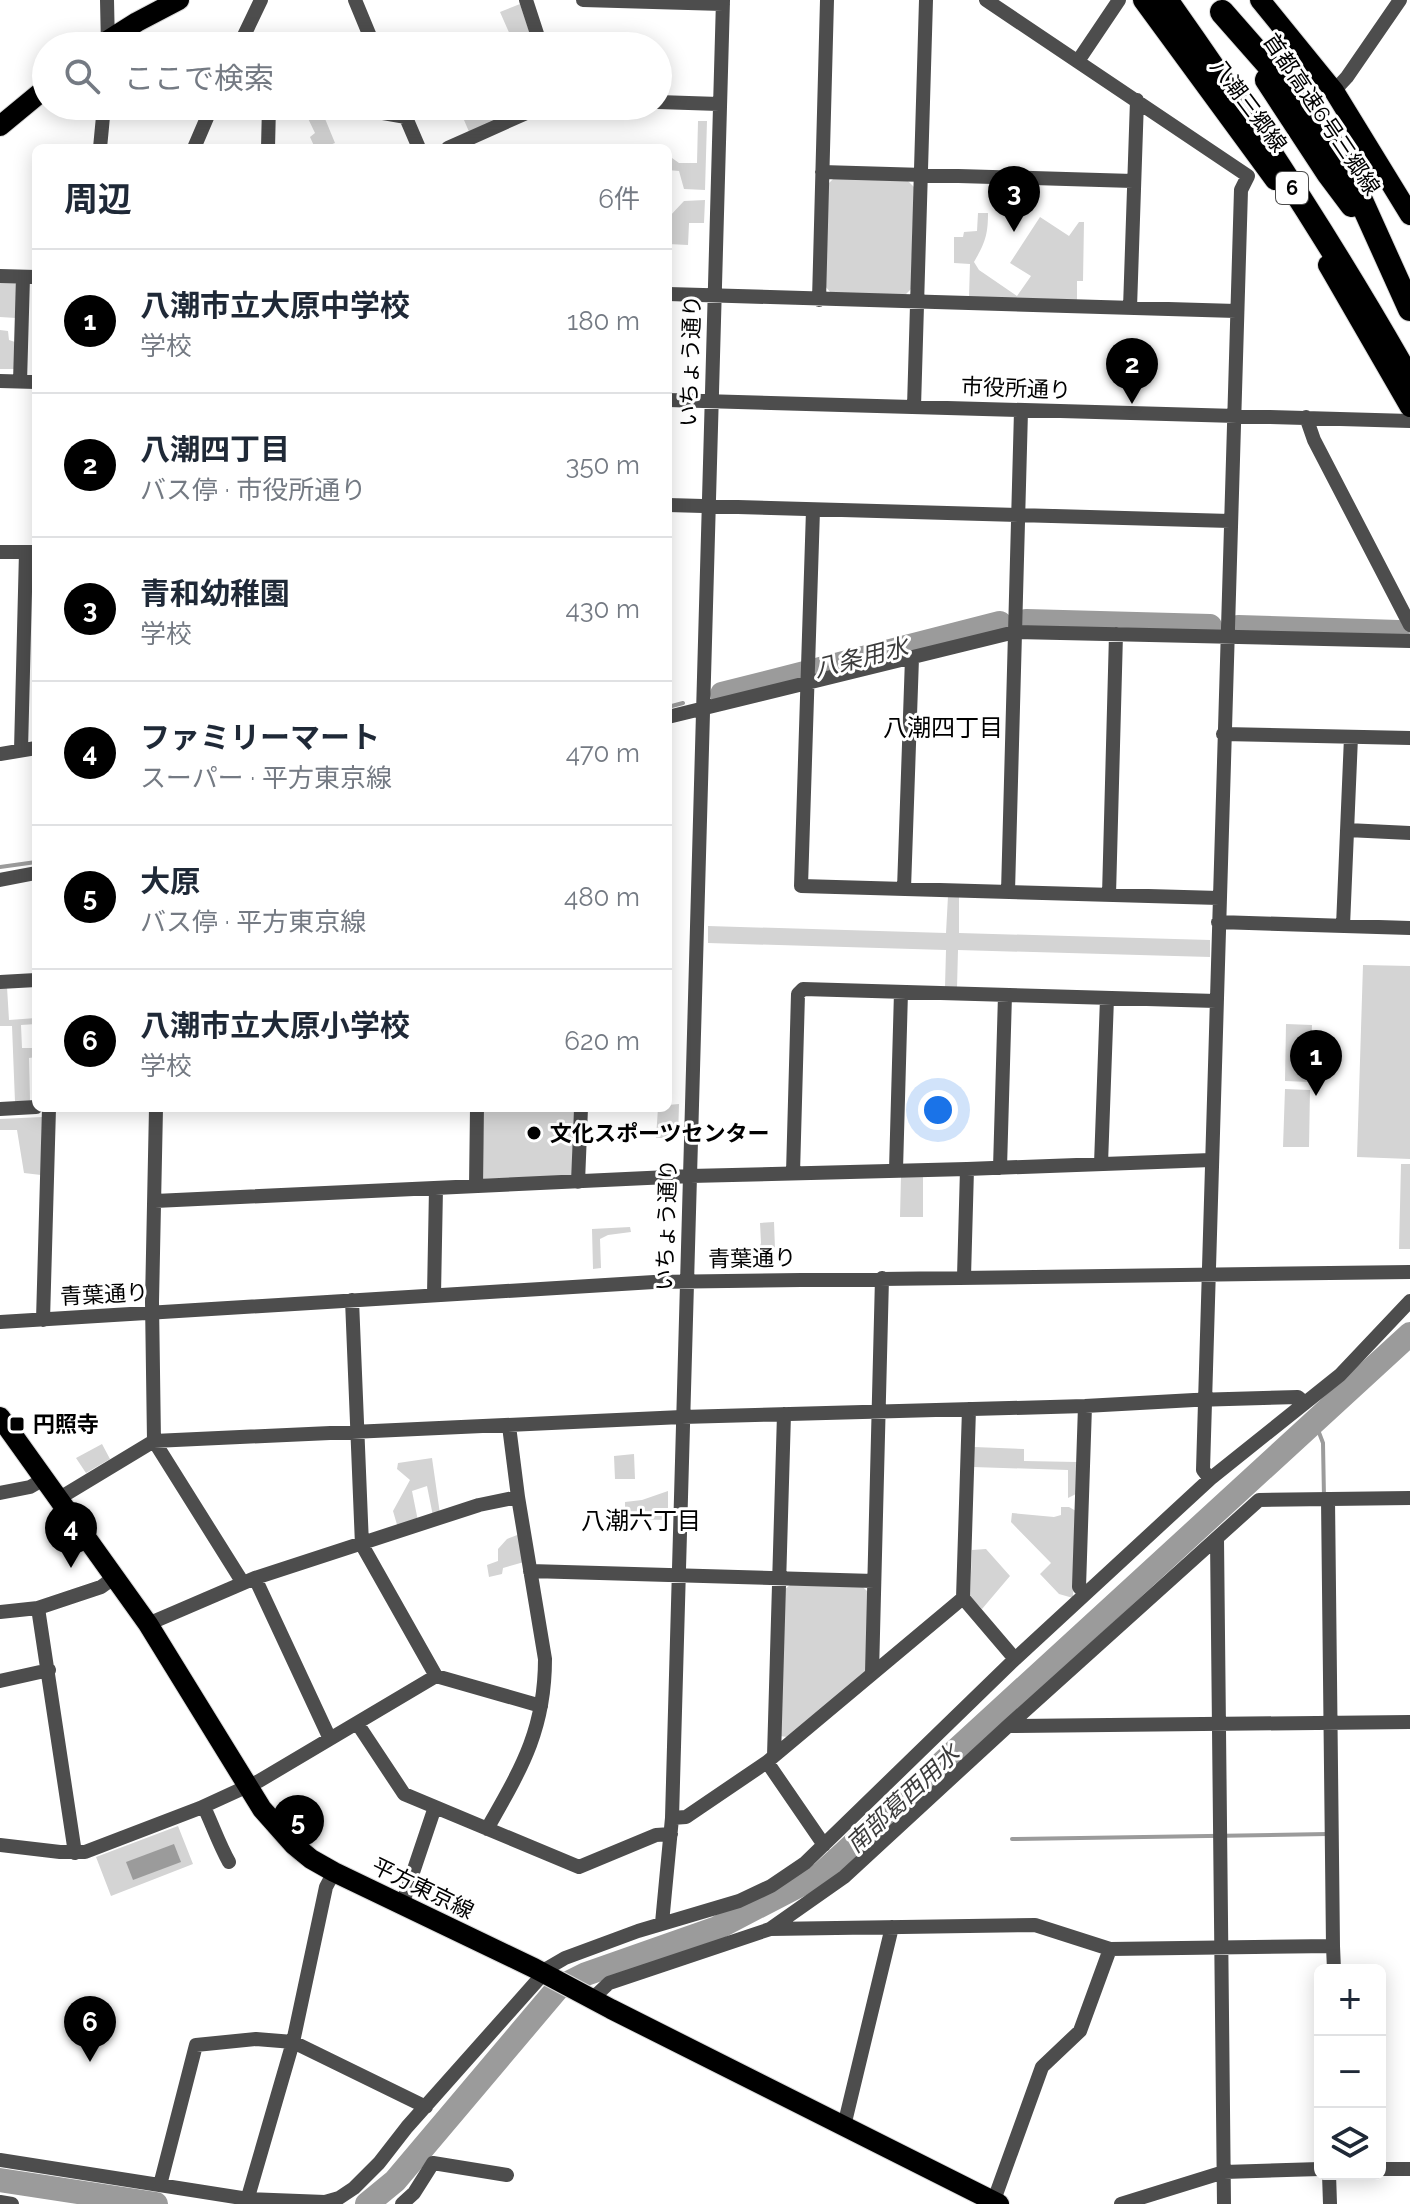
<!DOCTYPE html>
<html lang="ja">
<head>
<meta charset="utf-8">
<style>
  body { margin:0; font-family:Raleway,"Noto Sans JP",sans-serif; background:#f2f2f3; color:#1f2937 }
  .controls { position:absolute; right:24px; bottom:24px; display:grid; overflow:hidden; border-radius:12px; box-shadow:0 4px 20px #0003 }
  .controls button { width:72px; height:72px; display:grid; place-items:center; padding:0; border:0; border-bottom:2px solid #e0e1e3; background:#fff; color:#1f2937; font:40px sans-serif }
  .you { position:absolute; left:938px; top:1110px; width:28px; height:28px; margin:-20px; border:6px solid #fff; border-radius:50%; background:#1a73e8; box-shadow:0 0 0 12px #1a73e833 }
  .badge { display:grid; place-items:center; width:52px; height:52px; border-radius:50%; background:#000; color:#fff; font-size:26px; font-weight:700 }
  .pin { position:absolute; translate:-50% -66px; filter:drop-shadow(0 2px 4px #0008) }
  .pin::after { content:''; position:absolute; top:42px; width:28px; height:24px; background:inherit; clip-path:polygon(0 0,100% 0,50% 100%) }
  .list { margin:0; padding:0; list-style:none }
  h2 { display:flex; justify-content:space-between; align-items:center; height:104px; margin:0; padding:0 32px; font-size:34px }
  h2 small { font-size:26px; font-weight:400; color:#747a83 }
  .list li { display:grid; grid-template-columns:52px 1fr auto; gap:24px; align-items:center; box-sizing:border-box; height:144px; padding:0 32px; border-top:2px solid #e0e1e3 }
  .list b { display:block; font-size:30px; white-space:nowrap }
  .list p { margin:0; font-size:26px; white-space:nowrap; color:#747a83 }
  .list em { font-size:26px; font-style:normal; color:#747a83 }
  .icon { flex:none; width:44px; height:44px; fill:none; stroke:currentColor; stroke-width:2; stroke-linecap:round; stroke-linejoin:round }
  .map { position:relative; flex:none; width:1410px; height:2204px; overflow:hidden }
  .search { position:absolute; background:#fff; box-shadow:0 4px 20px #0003; left:32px; top:32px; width:640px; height:88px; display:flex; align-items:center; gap:20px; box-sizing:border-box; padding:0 28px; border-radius:44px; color:#747a83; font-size:30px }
  .panel { position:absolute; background:#fff; box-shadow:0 4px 20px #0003; left:32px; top:144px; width:640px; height:968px; border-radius:12px }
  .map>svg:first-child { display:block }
  .green { fill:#d4d4d4 }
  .water { fill:#9b9b9b }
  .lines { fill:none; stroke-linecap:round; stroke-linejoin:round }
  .stream { stroke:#9b9b9b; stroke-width:4 }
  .river { stroke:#9b9b9b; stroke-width:24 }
  .major-casing { stroke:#dbdbdb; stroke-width:22 }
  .highway-casing { stroke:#dbdbdb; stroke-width:26 }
  .minor { stroke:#4d4d4d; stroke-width:14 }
  .major { stroke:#000; stroke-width:20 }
  .highway { stroke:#000; stroke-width:24 }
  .poi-dot { fill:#000; stroke:#fff; stroke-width:3 }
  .labels { text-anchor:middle; stroke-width:6; stroke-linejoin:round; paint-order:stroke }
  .shield { fill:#fff; stroke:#4c4c4c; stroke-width:2 }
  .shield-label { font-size:20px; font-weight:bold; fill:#000 }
  .street-label { font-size:22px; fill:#000; stroke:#fff }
  .poi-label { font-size:22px; font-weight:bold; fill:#000; stroke:#fff; text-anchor:start }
  .water-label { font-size:24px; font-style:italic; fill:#3c3c3c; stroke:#fff }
  .neighbourhood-label { font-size:24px; fill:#000; stroke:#fff }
</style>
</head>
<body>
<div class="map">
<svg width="1410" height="2204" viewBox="0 0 1410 2204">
  <rect width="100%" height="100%" fill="#fff"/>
  <path class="green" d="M520,4L534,46H515L500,12Z
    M302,106L321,109L335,143L322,148H315L310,137L315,133Z
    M458,106H468L471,112L488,106H532L470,134Z
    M698,121H707L705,190L684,189L679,171L668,170V158H672L679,163H697Z
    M834,178L908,181L914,187L911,289L905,295L831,293L825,286L827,185Z
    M705,200L704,223H689L688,245L668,244V218L684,201Z
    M978,213H988C988,235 985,243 974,262L979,270L1017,296L1031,276L1010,263L1040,217L1069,236L1079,222H1084L1083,281H1077V300L969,297L970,264L954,263V237H963L964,232L977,231Z
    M0,282L17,283L16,318L0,317Z
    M0,330L8,331L9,340L15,342V369H0Z
    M948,896H959V933L1210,940V957L958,950L957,988L945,987L946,950L708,943V926L946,933Z
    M1363,965L1410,966V1159L1357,1157Z
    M0,987H7L9,1020L36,1018V1024L21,1025L22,1048H36V1057L29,1058L30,1101L15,1102L12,1026H0Z
    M1286,1024L1312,1025L1310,1082L1285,1081Z
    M1285,1089L1310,1090L1309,1147H1283Z
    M679,1104L678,1138H656L658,1108H668V1105Z
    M484,1108H574L572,1176L482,1179Z
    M42,1117L41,1175L24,1173L17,1130H0V1119Z
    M1401,1164H1410V1249H1399Z
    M923,1175V1217H900L901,1176Z
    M774,1222L775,1249H768L765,1260H756L761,1243L760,1223Z
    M630,1227L631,1232L608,1235L600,1239L601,1268L593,1269L592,1229Z
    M102,1444L110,1459L86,1473L76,1458Z
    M974,1447L1024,1449V1461L1077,1462L1076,1494L1068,1498V1470L973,1467Z
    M634,1454L635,1479H615L614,1456Z
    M432,1458L440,1514L433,1516L427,1486L412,1491L418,1521L398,1528L393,1511L410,1480L397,1469L398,1463Z
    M668,1491V1520L625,1519V1502L642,1500Z
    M1061,1507H1069L1076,1511L1073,1598L1059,1594L1040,1574L1051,1563L1011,1522L1012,1513L1054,1517L1061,1515Z
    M520,1534L524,1562L503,1568L502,1574L489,1577L487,1565L498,1561V1549L507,1539Z
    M986,1549L1010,1576L982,1609L970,1597L972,1550Z
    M790,1585L863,1587L868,1592L866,1672L787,1737L780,1736L784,1590Z
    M178,1826L193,1864L111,1896L96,1857Z"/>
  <path class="water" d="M174,1844L181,1862L133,1880L126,1862Z"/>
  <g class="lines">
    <path class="stream" d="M668,707L683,703
      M0,867L36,862
      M1315,1422L1323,1443L1324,1498
      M1012,1839L1328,1834"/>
    <path class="river" d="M1026,621L1210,626
      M1238,627L1398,632
      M722,694L1000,623
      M0,2180L156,2204
      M367,2204L395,2181L558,1988L586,1974L717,1928L821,1874L1410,1334"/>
    <g class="major-casing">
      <path id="major" d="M1143,0L1275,180
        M1260,0L1334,91L1410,215
        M99,46L137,22L179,0
        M0,126L46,88
        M1328,265L1410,407
        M0,1417L148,1624L262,1809L294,1845L311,1859L334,1872L534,1968L611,2009L999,2204"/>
    </g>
    <g class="highway-casing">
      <path id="highway" d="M1166,0C1253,123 1336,250 1410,381
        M1222,12L1317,120L1345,165L1410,309
        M1267,80L1328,173L1352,205"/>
    </g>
    <path class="minor" d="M107,0L108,46
      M355,0L374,46
      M526,0L541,46
      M583,0L723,4
      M986,0L1248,176
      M239,46L261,0
      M1078,61L1119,0
      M1334,91L1347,77L1400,0
      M658,102L719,104
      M343,106L406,117
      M401,106L419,148
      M100,148L104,106
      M194,148L212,106
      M268,148L269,106
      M448,148L542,106
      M822,172L1133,181
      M0,276L36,277
      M668,294L1236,311
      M819,300L827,0
      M1130,308L1137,100
      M0,381L36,382
      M20,382L23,277
      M668,400L1410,421
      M914,407L926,0
      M1306,417L1314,440L1410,625
      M668,505L1230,521
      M813,510L801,886L1219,898
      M0,552H36
      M668,717L1015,632L1410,641
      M1223,734L1410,738
      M21,750L26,552
      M0,754L36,748
      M1347,830L1410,833
      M0,880L36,873
      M904,889L912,658
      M1008,892L1021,411
      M1109,895L1116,634
      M1218,922L1410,928
      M1343,926L1351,737
      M0,982L36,980
      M156,1108L152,1302L154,1441L243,1583
      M0,1109L36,1107
      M1101,1164L1107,998
      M1000,1168L1005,995
      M896,1170L901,992
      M793,1173L798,994L803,989L1216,1001
      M578,1182L581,1108
      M476,1186L477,1108
      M155,1201L690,1176L967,1169L1211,1160
      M964,1277L967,1169
      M434,1295L436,1188
      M352,1300L362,1545L436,1676
      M43,1320L49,1108
      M0,1322L654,1282L1410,1272
      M1210,1479L1203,1470L1241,190L1248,176
      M0,1493L30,1487L44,1479
      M58,1499L154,1441L682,1417L1085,1406L1194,1400L1298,1397L1305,1403
      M1328,1499L1333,1946
      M1217,1539L1224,2204
      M530,1571L874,1581
      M255,1578L330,1739
      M1085,1594L1079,1587L1085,1406
      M963,1598L969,1409
      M0,1612L38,1608
      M148,1624L255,1578L479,1505L518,1497
      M872,1673L882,1278
      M0,1681L49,1670
      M357,1723L404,1794L579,1867L656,1835L671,1834
      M1008,1726L1410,1722
      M774,1756L784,1414
      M767,1762L824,1845
      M204,1807C213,1826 219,1844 229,1862
      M672,1818L686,1817L767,1762L963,1598L1015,1659
      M487,1829C521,1769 545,1730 545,1659L518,1497L509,1426
      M0,1845L60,1852H85L200,1808L259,1781L436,1676L541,1706
      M75,1853L38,1608L101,1587L115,1577
      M402,1905L435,1807
      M662,1923L672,1818L723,0
      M770,1929L1035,1925L1110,1949L1333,1946L1334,1970
      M541,1972L565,1958L638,1931L739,1901L771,1886L805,1863L1015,1659L1210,1479L1340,1375L1410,1301
      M592,1999L609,1983L770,1929L844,1877L1008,1726L1259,1500L1410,1498
      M844,2126L892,1927
      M0,2160L248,2199L325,2202L339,2198L354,2188L379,2163L407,2127L544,1973
      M1380,2169H1410
      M1329,2174L1330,2204
      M160,2185L196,2045L256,2039L293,2042L426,2107
      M994,2200L1042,2067L1080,2031L1110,1949
      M0,2202L12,2204
      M246,2204L293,2042L326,1887L334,1872
      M402,2204L414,2193L433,2163L507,2175
      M1121,2204L1224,2172L1320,2169"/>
    <use href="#major" class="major"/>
    <use href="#highway" class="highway"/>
  </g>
  <g class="poi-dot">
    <circle cx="534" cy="1133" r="8"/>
    <rect x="9" y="1416" width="16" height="16" rx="4"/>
  </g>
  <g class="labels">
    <rect class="shield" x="1276" y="172" width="32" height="32" rx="6"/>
    <g class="shield-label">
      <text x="1292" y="195">6</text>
    </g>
    <g class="street-label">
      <text transform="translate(1249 105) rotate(53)" y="8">八潮三郷線</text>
      <text transform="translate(1322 114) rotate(56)" y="8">首都高速6号三郷線</text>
      <text transform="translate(690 361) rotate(-88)" y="8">いちょう通り</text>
      <text transform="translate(1016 388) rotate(2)" y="8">市役所通り</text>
      <text transform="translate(666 1225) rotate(-88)" y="8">いちょう通り</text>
      <text transform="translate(752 1258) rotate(-1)" y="8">青葉通り</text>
      <text transform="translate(104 1294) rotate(-3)" y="8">青葉通り</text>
      <text transform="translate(423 1888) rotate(26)" y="8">平方東京線</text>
    </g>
    <g class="poi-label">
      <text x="550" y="1141">文化スポーツセンター</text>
      <text x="33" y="1432">円照寺</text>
    </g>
    <g class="water-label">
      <text transform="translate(861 658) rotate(-14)" y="8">八条用水</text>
      <text transform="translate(903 1799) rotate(-43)" y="8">南部葛西用水</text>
    </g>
    <g class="neighbourhood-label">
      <text x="943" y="736">八潮四丁目</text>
      <text x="641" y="1529">八潮六丁目</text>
    </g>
  </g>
</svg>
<div class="controls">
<button>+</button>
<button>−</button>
<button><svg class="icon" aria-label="layers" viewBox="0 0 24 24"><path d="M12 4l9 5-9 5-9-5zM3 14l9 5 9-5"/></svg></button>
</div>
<div class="you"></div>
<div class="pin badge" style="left:1316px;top:1096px">1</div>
<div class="pin badge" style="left:1132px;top:404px">2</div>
<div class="pin badge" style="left:1014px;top:232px">3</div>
<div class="pin badge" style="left:71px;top:1568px">4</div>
<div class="pin badge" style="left:298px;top:1861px">5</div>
<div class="pin badge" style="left:90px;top:2062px">6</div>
<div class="search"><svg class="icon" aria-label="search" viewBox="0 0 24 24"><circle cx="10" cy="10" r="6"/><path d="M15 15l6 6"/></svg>ここで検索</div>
<section class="panel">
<h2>周辺<small>6件</small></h2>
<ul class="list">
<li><span class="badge">1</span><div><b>八潮市立大原中学校</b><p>学校</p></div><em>180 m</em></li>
<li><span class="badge">2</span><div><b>八潮四丁目</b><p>バス停 · 市役所通り</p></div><em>350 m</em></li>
<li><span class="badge">3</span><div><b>青和幼稚園</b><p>学校</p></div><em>430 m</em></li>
<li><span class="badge">4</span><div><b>ファミリーマート</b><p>スーパー · 平方東京線</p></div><em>470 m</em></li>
<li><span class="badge">5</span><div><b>大原</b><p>バス停 · 平方東京線</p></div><em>480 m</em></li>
<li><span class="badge">6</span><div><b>八潮市立大原小学校</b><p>学校</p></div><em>620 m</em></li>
</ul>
</section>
</div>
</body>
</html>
